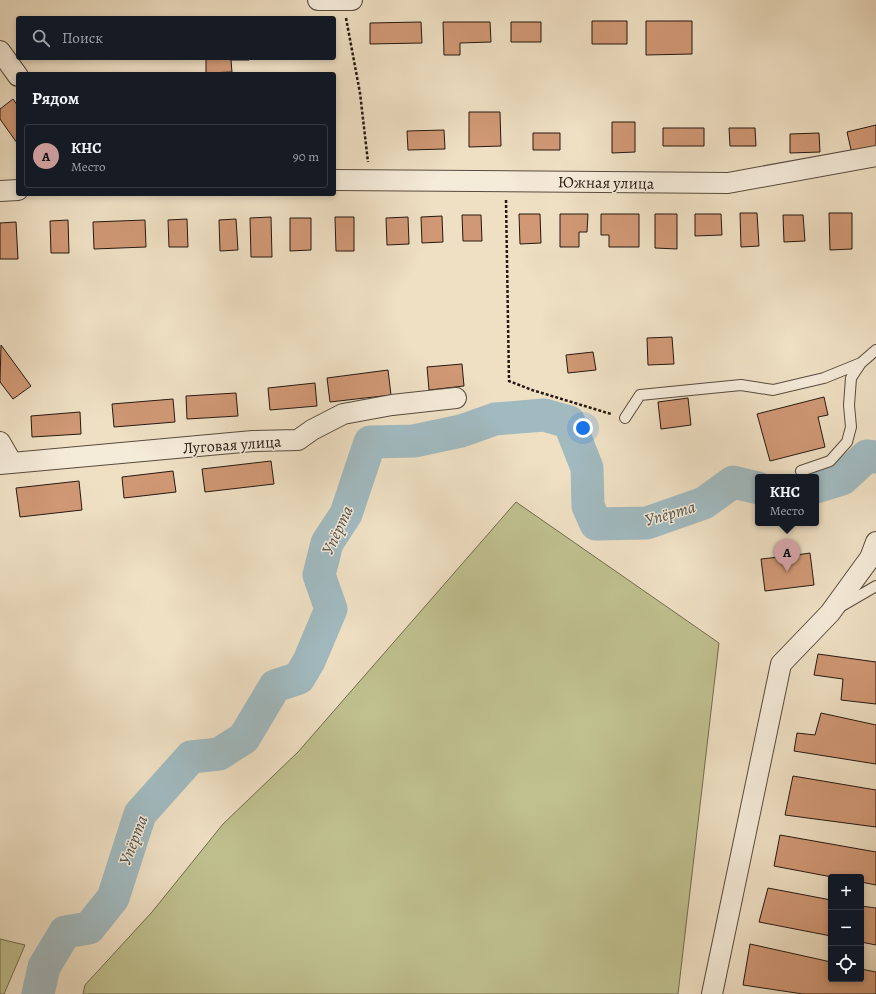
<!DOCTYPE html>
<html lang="ru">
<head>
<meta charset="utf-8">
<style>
  body { margin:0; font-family:Alegreya,serif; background:#20242c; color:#f1f3f6 }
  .controls { position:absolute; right:12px; bottom:12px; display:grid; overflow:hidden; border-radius:4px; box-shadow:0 2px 6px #0003 }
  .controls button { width:36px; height:36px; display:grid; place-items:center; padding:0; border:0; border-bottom:1px solid #363941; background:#171b24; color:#f1f3f6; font:20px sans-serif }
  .you { position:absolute; left:583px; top:428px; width:14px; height:14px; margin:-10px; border:3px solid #fff; border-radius:50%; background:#1a73e8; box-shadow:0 0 0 6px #1a73e833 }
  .badge { display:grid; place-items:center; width:26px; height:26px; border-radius:50%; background:#c59692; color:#111; font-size:13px; font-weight:700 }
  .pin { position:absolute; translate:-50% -33px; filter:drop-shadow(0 1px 2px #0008) }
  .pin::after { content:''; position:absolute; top:21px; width:14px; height:12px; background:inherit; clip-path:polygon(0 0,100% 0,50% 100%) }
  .popup { position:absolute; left:755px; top:474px; width:64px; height:52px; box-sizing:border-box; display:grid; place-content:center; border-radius:4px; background:#171b24; filter:drop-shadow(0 1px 3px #0005); font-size:13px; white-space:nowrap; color:#9ea1a6 }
  .popup b { font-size:15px; color:#f1f3f6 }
  .popup::after { content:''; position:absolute; left:50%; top:100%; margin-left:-8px; border:8px solid transparent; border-top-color:#171b24 }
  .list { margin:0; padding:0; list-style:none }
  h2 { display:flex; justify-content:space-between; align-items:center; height:52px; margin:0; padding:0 16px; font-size:17px }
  h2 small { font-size:13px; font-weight:400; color:#9ea1a6 }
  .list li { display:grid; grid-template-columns:26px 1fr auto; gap:12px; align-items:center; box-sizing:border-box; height:64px; margin:0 8px 8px; padding:0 8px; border:1px solid #363941; border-radius:4px }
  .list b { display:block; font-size:15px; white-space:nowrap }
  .list p { margin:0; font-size:13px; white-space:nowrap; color:#9ea1a6 }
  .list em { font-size:13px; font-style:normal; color:#9ea1a6 }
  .icon { flex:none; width:22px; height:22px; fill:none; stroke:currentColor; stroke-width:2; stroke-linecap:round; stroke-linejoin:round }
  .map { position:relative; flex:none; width:876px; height:994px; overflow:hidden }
  .search { position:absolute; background:#171b24; box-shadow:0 2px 6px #0003; left:16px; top:16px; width:320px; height:44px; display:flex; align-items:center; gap:10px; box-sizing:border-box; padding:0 14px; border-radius:4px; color:#9ea1a6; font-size:15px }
  .panel { position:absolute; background:#171b24; box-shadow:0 2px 6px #0003; left:16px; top:72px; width:320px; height:124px; border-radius:4px }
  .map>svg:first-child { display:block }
  .green { fill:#c0c08f; stroke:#726c50 }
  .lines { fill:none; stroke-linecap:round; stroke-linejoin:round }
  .river { stroke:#a1bac0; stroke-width:33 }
  .building { fill:#d09875; stroke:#251911 }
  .service-casing { stroke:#584b3e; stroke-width:12 }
  .minor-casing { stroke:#584b3e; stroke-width:22 }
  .path { stroke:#251911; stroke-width:2.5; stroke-dasharray:3 2; stroke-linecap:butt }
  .service { stroke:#f5ebd9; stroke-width:10 }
  .minor { stroke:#f5ebd9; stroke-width:20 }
  .labels { text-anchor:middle; stroke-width:3; stroke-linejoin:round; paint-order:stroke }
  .street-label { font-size:16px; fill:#251911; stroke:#f5ebd9 }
  .water-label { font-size:17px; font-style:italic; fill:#50514e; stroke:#f5ebd9 }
</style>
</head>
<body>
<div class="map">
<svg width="876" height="994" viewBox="0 0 876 994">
  <rect width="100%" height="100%" fill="#efe0c4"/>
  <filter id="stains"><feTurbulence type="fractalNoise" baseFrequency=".005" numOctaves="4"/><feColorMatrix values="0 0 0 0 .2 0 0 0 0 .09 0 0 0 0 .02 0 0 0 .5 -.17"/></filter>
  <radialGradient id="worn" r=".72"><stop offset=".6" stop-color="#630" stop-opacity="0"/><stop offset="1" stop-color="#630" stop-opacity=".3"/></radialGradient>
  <path class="green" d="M516,502L719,643L678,994H83L85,985L152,912L223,824L298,752Z
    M0,939L25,945L4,994H0Z"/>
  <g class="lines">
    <path class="river" d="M816,487L842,479L867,456L876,457
      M38,994L44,967L65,932L89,928L113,898L140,814L191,757L219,754L244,738L275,686L299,678L309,661L331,609L319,575L327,543L346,514L370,442L414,441L461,431L495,419L544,415L569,422L587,468L588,506L596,524L647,523L704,503L733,482L758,488"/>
  </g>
  <path class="building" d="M592,21H627V44H592Z
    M646,21H692V54L646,55Z
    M421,22L422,43L370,44V23Z
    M443,22H490L491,42L460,43V55H444Z
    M511,22H541V42H511Z
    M206,58H249V60H231L232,72L206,73Z
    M13,99L18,106L17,143L0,119V109Z
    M469,112H500L501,146L469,147Z
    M612,122H635V152L612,153Z
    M876,125V149L852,154L847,132Z
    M663,128H704V146H663Z
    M729,128H755L756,146H730Z
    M444,130L445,149L408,150L407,131Z
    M533,133H560V150H533Z
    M819,133L820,152L790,153V134Z
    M740,213H757L759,246L741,247Z
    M829,213H852V249L830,250Z
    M519,214H540L541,243L520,244Z
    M560,214H588L587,232H579V247H560Z
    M601,214H639V247H609V235H601Z
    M655,214H677V249L655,248Z
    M695,214H721L722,235L695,236Z
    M462,215H481L482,241H463Z
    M783,215H803L805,241L784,242Z
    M442,216L443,242L422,243L421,217Z
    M271,217L272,257H251L250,218Z
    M335,217H354V251H336Z
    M408,217L409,244L387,245L386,218Z
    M290,218H311V250L290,251Z
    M187,219L188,247H169L168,220Z
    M236,219L238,250L220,251L219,220Z
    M68,220L69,253H51L50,221Z
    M145,220L146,247L94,249L93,222Z
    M16,222L18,259H0V223Z
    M672,337L674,364L648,365L647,338Z
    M1,345L31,386L13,399L0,382Z
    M593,352L596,370L568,373L566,355Z
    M462,364L464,386L429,390L427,367Z
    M388,370L391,395L330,402L327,378Z
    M315,383L317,406L270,410L268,388Z
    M236,393L238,416L187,419L186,396Z
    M824,397L828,415L818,417L825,447L770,461L757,414Z
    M688,398L691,425L661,429L658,402Z
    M173,399L175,422L114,427L112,404Z
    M80,412L81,434L32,437L31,416Z
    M271,461L274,484L205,492L202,469Z
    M173,471L176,492L124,498L122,477Z
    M79,481L82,510L20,517L16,488Z
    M789,543L790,556L810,553L814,585L765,591L761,559L779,557L778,545Z
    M818,654L876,662V704L841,700L843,679L814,675Z
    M821,713L876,725V764L794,751L797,733L815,735Z
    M793,776L876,790V827L785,815Z
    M780,835L876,852V885L861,882V877H832L774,866Z
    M768,888L831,900V936L759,922Z
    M861,906L876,908V945L861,942Z
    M750,944L831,962V979H861V969L876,972V994H803L743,985Z"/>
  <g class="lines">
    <g class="service-casing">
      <path id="service" d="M625,418L640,395L741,385L773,390L824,378L861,363
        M801,471L830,461L847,442L851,427L849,405L851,378L861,363L876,350
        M840,607L876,586"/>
    </g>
    <g class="minor-casing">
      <path id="minor" d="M318,0H352
        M0,51L18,76
        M334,180L728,183L876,156
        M0,191L18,190
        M0,442L12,463
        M0,464L253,441L298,440L312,430L343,414L392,405L456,398
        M712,994L781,664L830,613L870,558L876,542"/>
    </g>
    <path class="path" d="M346,18L360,93L368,162
      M506,200L509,381L532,390L611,414"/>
    <use href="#service" class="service"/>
    <use href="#minor" class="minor"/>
  </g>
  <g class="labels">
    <g class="street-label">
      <text transform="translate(606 182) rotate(1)" y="6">Южная улица</text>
      <text transform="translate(232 444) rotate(-4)" y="6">Луговая улица</text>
    </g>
    <g class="water-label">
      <text transform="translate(670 513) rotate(-16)" y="6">Упёрта</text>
      <text transform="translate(337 530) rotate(-65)" y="6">Упёрта</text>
      <text transform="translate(133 840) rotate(-69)" y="6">Упёрта</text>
    </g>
  </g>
  <rect width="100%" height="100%" filter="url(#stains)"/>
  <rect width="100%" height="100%" fill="url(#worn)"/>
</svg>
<div class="controls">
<button>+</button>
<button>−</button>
<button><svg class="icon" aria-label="locate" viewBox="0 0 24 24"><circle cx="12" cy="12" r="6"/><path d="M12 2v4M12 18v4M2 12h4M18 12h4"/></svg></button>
</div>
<div class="you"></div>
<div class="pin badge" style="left:787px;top:572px">A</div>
<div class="popup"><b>КНС</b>Место</div>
<div class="search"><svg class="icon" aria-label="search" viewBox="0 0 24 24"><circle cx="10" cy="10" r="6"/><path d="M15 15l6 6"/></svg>Поиск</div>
<section class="panel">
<h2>Рядом<small></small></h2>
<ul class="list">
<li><span class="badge">A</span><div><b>КНС</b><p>Место</p></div><em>90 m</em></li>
</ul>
</section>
</div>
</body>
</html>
